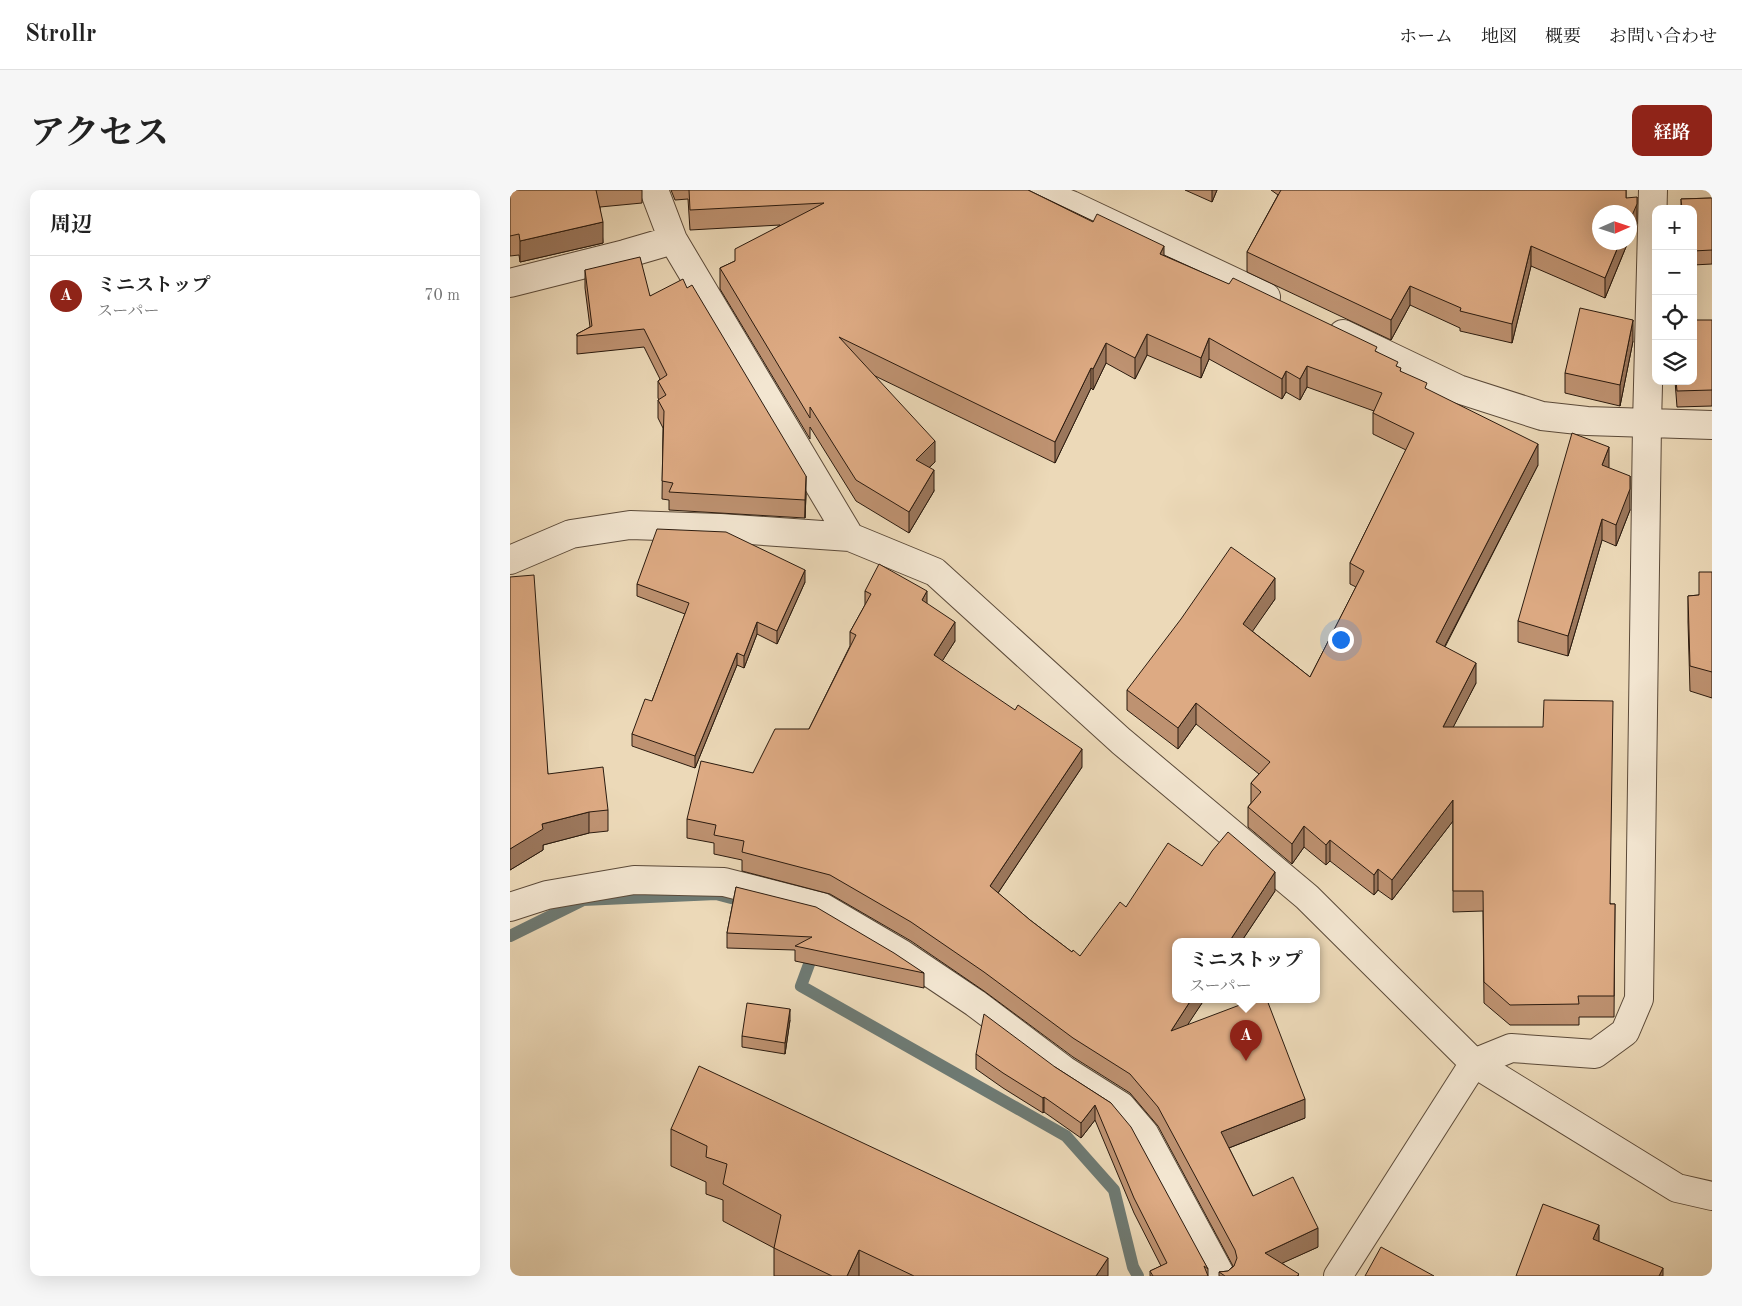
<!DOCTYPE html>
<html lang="ja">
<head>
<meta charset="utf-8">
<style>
  body { margin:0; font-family:"Old Standard TT","Noto Serif JP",serif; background:#f6f6f6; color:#222 }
  .controls { position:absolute; right:15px; top:15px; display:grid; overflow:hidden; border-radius:10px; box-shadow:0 5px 20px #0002 }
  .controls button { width:45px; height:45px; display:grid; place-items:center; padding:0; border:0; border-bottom:1px solid #e0e0e0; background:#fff; color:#222; font:25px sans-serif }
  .compass { position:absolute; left:1082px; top:15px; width:45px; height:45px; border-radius:50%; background:#fff; box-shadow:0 5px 20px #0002; rotate:87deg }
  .you { position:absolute; left:830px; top:449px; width:18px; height:18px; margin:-12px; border:4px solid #fff; border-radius:50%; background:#1a73e8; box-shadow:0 0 0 8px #1a73e833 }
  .badge { display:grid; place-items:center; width:32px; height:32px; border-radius:50%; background:#8f2418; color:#fff; font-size:16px; font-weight:700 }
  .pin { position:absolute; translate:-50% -41px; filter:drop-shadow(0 1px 2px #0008) }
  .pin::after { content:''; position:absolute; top:26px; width:18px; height:15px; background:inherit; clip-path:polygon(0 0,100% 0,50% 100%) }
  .popup { position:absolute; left:662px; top:748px; width:148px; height:65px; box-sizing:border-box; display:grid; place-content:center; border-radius:10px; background:#fff; filter:drop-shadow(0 1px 4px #0005); font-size:16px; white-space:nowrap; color:#767676 }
  .popup b { font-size:19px; color:#222 }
  .popup::after { content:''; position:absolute; left:50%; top:100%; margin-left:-10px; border:10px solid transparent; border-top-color:#fff }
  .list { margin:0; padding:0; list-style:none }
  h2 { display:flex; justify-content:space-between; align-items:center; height:65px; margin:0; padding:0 20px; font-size:21px }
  h2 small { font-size:16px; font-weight:400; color:#767676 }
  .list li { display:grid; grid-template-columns:32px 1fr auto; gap:15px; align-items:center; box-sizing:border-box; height:80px; padding:0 20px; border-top:1px solid #e0e0e0 }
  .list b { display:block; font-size:19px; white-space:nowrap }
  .list p { margin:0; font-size:16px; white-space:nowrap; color:#767676 }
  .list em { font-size:16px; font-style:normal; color:#767676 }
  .icon { flex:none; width:28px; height:28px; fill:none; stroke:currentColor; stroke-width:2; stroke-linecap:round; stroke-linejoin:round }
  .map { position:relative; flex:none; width:1202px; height:1086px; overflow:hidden; border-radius:10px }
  header { display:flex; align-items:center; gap:30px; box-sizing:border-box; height:70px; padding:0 25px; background:#fff; border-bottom:1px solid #e0e0e0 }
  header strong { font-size:24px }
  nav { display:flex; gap:28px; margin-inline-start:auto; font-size:18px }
  .intro { display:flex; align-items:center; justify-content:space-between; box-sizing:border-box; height:120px; padding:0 30px }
  h1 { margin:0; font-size:35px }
  .button { padding:12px 22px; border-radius:10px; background:#8f2418; color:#fff; font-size:18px; font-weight:700 }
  main { display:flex; gap:30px; padding:0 30px }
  aside { flex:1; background:#fff; border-radius:10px; box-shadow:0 5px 20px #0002 }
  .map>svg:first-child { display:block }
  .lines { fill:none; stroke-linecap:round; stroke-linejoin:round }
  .stream { stroke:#6e7a73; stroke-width:12 }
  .minor-casing { stroke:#5b4a39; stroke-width:30 }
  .tertiary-casing { stroke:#5b4a39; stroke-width:30 }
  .minor { stroke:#f3e6d1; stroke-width:28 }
  .tertiary { stroke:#f3e6d1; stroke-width:28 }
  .wall { fill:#be9271; stroke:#2b1b0f }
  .shaded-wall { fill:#9b775c; stroke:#2b1b0f }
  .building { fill:#ddaa83; stroke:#2b1b0f }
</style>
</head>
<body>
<header>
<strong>Strollr</strong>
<nav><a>ホーム</a><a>地図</a><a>概要</a><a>お問い合わせ</a></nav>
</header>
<div class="intro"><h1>アクセス</h1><a class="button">経路</a></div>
<main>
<aside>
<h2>周辺<small></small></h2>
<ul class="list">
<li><span class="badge">A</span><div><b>ミニストップ</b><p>スーパー</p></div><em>70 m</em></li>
</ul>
</aside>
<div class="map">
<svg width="1202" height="1086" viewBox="0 0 1202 1086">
  <rect width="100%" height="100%" fill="#ecd9b8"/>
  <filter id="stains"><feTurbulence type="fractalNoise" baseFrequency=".004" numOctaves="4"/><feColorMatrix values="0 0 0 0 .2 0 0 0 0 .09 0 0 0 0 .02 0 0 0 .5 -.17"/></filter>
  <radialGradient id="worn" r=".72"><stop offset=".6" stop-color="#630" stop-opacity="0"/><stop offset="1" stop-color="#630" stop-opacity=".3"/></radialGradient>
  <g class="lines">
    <path class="stream" d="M0,746L73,710L206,704L240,713
      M305,758L291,796L556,946L604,1000L623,1077L628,1086"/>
    <g class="minor-casing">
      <path id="minor" d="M144,0L163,50L340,347L425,382L611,551L797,707L964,873L1001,858L1085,864L1115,842L1129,809L1137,234L1143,0
        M523,0L561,15L756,107
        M0,93L115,64L163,50
        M833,144L948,199L1032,226L1077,231L1202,235
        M0,370L61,344L120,335L210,338L340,347
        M0,717L37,705L124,690L214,692L312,717L392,764L465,813L554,880L611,916L634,943L711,1086"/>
    </g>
    <g class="tertiary-casing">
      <path id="tertiary" d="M828,1086L964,873L1167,998L1202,1006"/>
    </g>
    <use href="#minor" class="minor"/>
    <use href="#tertiary" class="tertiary"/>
  </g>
  <path class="wall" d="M0,0H132V13L90,17L93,53L10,72L9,65L0,66Z
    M161,0H518L654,65L867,162L888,177L891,182L1028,275L935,457L966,493L943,537L1101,714H1105L1104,827H1069V835H1000L974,813L973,721L943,722V631L882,710L868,700L864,705L820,671L816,675L794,657L782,674L738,637V617L741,613V593L749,584L686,534L668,559L617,520V500L765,409L742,441L800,487L846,397L840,394V373L896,260L863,244V223L864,221L797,197L790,210L776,202L772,209L699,169L691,188L637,165L625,189L596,173L583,200L581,198L545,273L363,185L425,272L419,278L424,301L399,343L346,311L300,237V249L210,99V78L225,71L270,35L180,40L178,9L165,10Z
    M675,0H707L702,12Z
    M761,0H1116V8L1127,33L1120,50V22L1118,52L1095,108L1021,76L1002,153L950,141V138L900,115L881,150L737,82V62L768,5Z
    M1202,8V74L1183,75V19H1171V9Z
    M75,80L140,106L177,98L296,304L295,328L159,320V310L152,309L153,238L148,228V210H149L148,208V191L150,189L134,157L67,164V144L80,137L75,98Z
    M1202,130V216L1167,217L1165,191H1183Z
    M1123,151L1110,216L1055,203V183Z
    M1099,278L1120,320L1106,356L1092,350L1058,466L1008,452V431Z
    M1202,382V508L1180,501L1178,432V406L1189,405Z
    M0,387L38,584L98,620V641L79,643L33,655V660L0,680Z
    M295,392L267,454L247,444L234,478L227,475L185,578L122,556V544L142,511L175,424L127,406V394Z
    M355,401L417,414L445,451L432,471L572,577L488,703L520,730L562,762L570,766L616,717L692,676L765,701L731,752H666V810H694L677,835L795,928L719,958L743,1006L808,1057L772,1073L789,1086H709V1082L718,1081L723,1076L648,936L620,903L563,867L474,801L401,751L320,704L232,681V670L204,664V653L177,648V629L243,583L299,539L340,456V442L355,415Z
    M226,697L414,783V798L285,771V760L217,758V743Z
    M280,830L275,864L232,857V846Z
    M466,864L545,877L601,913L698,1079V1086H640V1081L651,1076L624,1023L585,930L571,948L534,922L533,923L493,898L466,879Z
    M161,939L598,1086H264V1058L213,1031V1010L196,1004V992L161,976Z"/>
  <path class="shaded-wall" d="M702,0H707L702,12Z
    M1127,7V33L1120,50V30Z
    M93,32V53L10,72V51Z
    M1110,52H1118L1095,108V88Z
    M654,56V77L650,64Z
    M1021,56V76L1002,153V134Z
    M900,96V115L881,150V130Z
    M1123,130V151L1110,216V195Z
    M637,144V165L625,189V168Z
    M699,148V169L691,188V168Z
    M596,153V173L583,200V179Z
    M797,176V197L790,210V189Z
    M581,178V198L545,273V252Z
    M776,181V202L772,209V189Z
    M425,251V272L406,290V270Z
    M1028,254V275L926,473V452Z
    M1099,257V277L1092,296V275Z
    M424,280V301L399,343V322Z
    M296,286V304L295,328V310Z
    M1120,286V320L1106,356V335Z
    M1092,329V350L1058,466V446Z
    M295,380V392L267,454V441Z
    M765,388V409L733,455V434Z
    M417,401V419L412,410Z
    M247,432V444L234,478V466Z
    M445,432V451L424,484V465Z
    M227,463V475L185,578V566Z
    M966,473V493L933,557V537Z
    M686,513V534L668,559V538Z
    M572,559V577L480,715V696Z
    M943,610V631L882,710V690Z
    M79,622V643L33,655V660L0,680V659L32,634Z
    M794,636V657L782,674V654Z
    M820,650V671L816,675V655Z
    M868,679V700L864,705V685Z
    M765,682V701L731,752H719Z
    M681,810H694L661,860V841Z
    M280,819V830L275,864V853Z
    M534,907V922L533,923V908Z
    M795,909V928L711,961V942Z
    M585,915V930L571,948V933Z
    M1089,1035V1058L1083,1049Z
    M808,1038V1057L755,1081V1063Z
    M349,1060V1086H337Z
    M598,1068V1086H586Z
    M1153,1078V1086H1149Z"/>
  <path class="building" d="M0,0H86L93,32L10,51L9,44L0,46Z
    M179,0H518L583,32L587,24L654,56L650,64L719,94L723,88L867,157L865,161L888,172L886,176L891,178L890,181L917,193L915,198L1028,254L926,452L966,473L933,537H1033L1034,510L1103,511L1100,714H1105L1104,806H1068L1069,814L1000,815L974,792L973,701H943V610L882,690L868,679L864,685L820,650L816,655L794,636L782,654L738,617L751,602L741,593L760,572L686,513L668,538L617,500L671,429L721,357L765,388L733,434L800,487L854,381L840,373L904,243L863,223L872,203L797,176L790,189L776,181L772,189L699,148L691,168L637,144L625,168L596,153L583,179L581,178L545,252L329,147L425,251L406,270L424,280L399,322L346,290L300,217V228L210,78L225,71V59L314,13L180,20Z
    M771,0H1116V8L1127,7V14L1120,30V22H1090V52H1110L1095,88L1021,56L1002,134L950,121L951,118L900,96L881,130L737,62Z
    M1202,8V60L1183,61V19H1172L1171,9Z
    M130,67L140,106L173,89L177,98L182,95L296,286L295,310L159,302L163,293L152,291L154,221L148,210L156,205L148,191L157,185L134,139L67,146V144L82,136L75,80Z
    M1070,118L1123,130L1110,195L1055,183Z
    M1183,130H1202V200L1167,201L1166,191H1183Z
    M1062,243L1099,257L1092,275L1120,286V299L1106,335L1092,329L1058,446L1008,431Z
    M147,339L216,342L295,380L267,441L247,432L234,466L227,463L185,566L122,544L135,509L142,511L179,413L127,394Z
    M369,374L417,401L412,410L445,432L424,465L505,520L508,515L572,559L480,696L520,730L562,762L563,760L570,766L610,712L616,717L658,653L692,676L702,661L718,642L765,682L719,752H666V810H681L661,841L743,810H757L795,909L711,942L743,1006L783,987L808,1038L755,1063L789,1084L787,1086H715L709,1082L718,1081L724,1076L727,1068L725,1060L648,917L620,884L563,848L474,782L401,732L320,685L232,662L234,651L204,645L206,635L177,629L191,571L243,583L265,539H299L346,445L340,442L361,404L355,401Z
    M1189,382H1202V482L1180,476L1178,406L1189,405Z
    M24,385L38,584L93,577L98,620L79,622L32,634L33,639L0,659V387Z
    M226,697L306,717L384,763L414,783L285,756L302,747L217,743Z
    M237,813L280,819L275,853L232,846Z
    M474,824L545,877L601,913L621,937L698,1079L694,1076L698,1086H643L640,1081L657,1073L624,1008L585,915L571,933L534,907L533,908L493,883L466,864Z
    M189,876L598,1068L586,1086H404L349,1060L337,1086H322L264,1058L271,1025L213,994L217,974L196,967L197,956L161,939Z
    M1033,1014L1089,1035L1083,1049L1153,1078L1149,1086H1006Z
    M871,1057L924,1086H855Z"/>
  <rect width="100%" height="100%" filter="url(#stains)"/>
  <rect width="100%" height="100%" fill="url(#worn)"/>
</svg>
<div class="controls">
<button>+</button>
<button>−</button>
<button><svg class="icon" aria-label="locate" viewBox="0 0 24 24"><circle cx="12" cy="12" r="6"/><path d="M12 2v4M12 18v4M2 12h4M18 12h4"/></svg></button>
<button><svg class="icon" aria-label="layers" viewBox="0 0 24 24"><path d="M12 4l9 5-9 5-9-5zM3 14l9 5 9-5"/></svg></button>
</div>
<svg class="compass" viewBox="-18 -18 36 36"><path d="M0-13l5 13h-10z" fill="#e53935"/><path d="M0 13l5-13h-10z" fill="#767676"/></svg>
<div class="you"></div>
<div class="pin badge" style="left:736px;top:871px">A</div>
<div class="popup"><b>ミニストップ</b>スーパー</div>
</div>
</main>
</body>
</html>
